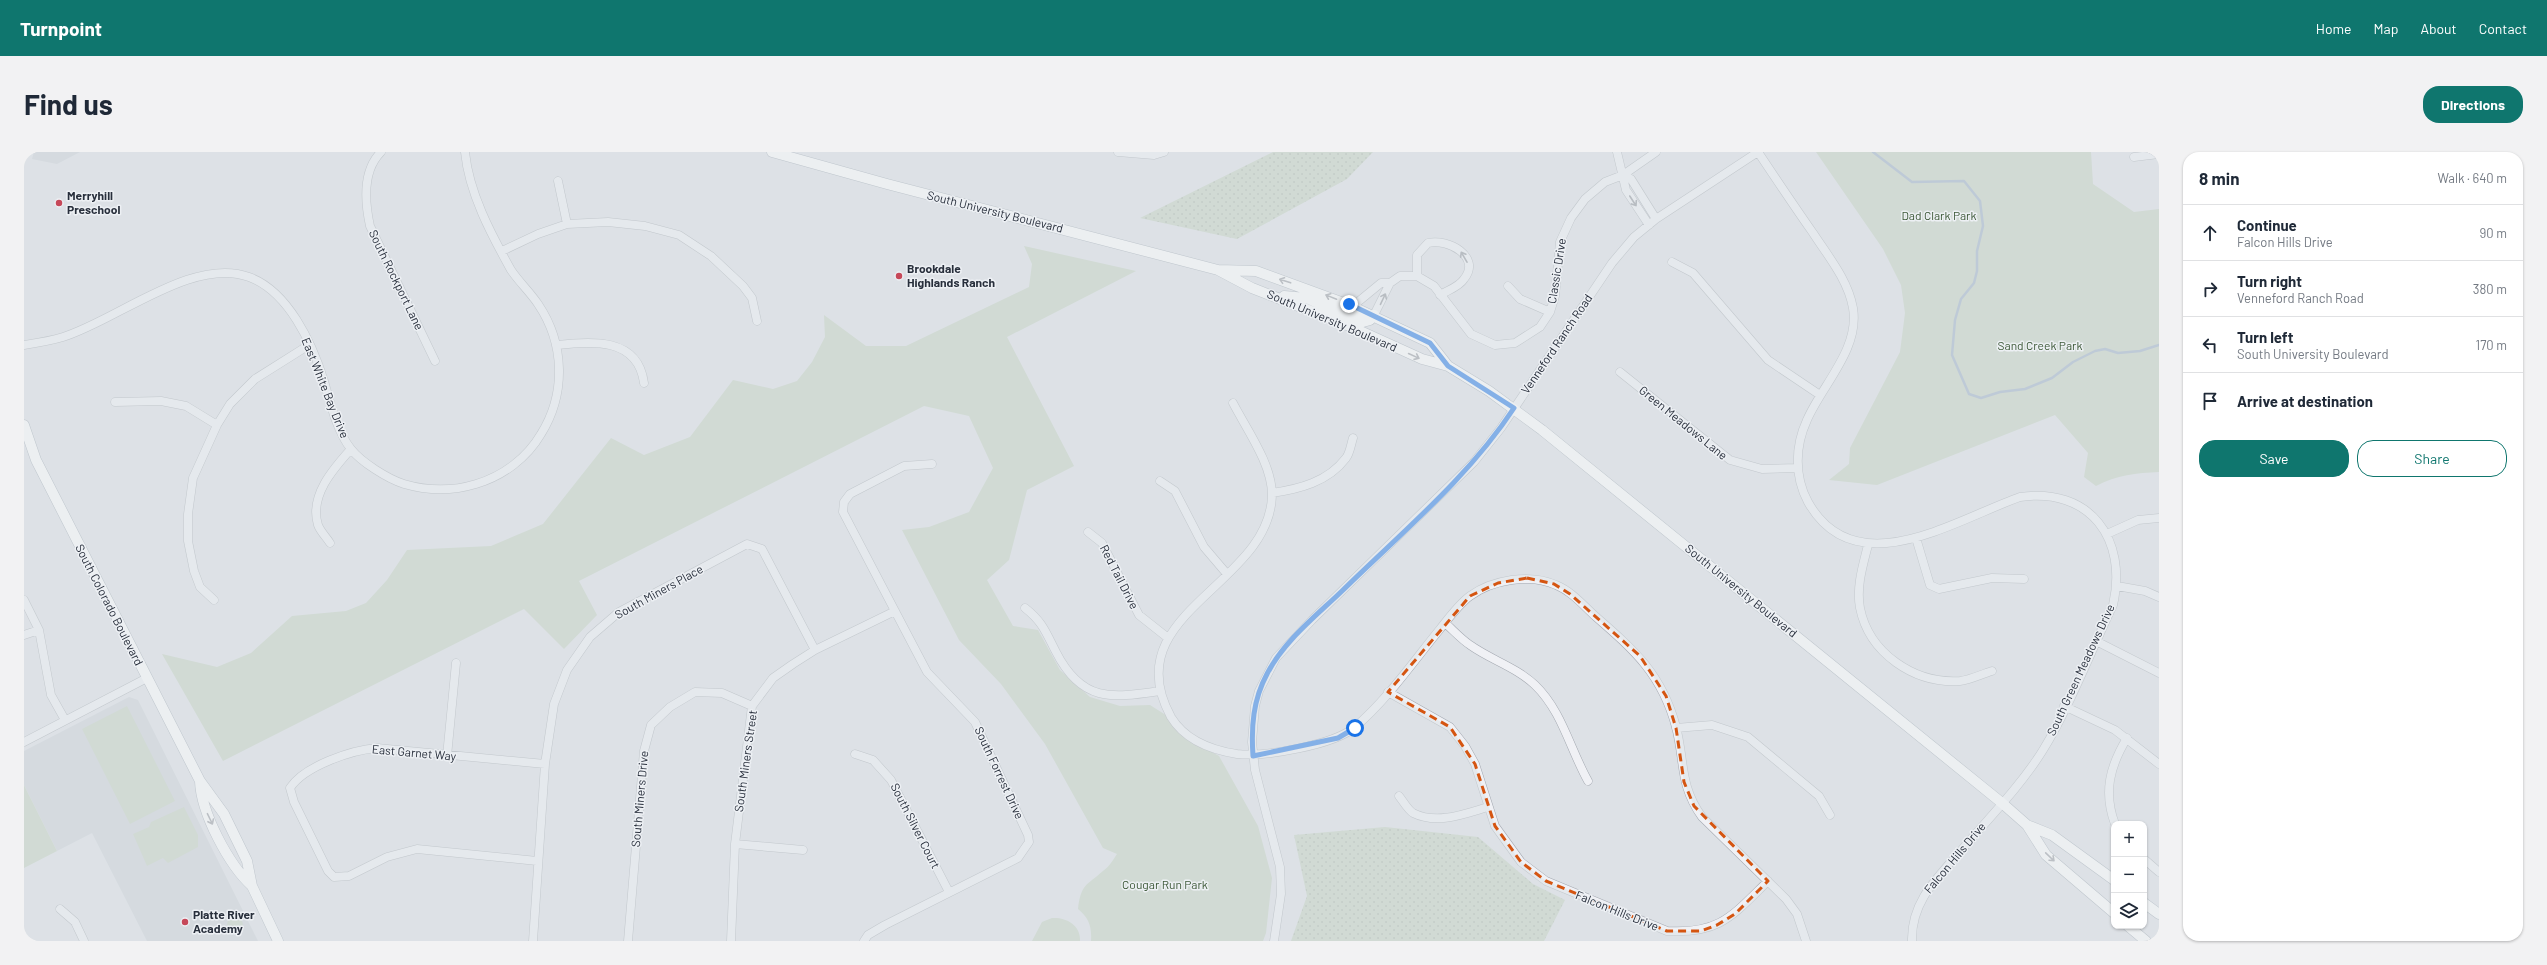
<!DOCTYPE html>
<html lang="en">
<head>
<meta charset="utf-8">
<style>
  body { margin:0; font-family:Barlow,sans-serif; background:#f2f2f3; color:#1f2937 }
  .controls { position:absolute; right:12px; bottom:12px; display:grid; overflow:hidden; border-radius:8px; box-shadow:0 1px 3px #0004 }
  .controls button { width:36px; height:36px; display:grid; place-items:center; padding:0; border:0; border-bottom:1px solid #e0e1e3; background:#fff; color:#1f2937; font:20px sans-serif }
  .stop { position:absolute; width:12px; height:12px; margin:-9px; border:3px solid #1a73e8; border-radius:50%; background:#fff }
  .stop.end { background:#1a73e8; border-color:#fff; box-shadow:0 1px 4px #0008 }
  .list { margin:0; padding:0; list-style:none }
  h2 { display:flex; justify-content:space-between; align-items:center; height:52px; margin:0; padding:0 16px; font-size:17px }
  h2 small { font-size:13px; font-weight:400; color:#747a83 }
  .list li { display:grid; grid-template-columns:26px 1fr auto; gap:12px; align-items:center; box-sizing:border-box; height:56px; padding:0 16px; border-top:1px solid #e0e1e3 }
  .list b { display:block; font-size:15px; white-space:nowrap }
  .list p { margin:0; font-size:13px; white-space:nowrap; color:#747a83 }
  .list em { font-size:13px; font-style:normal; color:#747a83 }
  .actions { display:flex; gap:8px; padding:12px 16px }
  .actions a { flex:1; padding:9px 0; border:1px solid #0f766e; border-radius:16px; text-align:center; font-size:14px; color:#0f766e }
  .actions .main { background:#0f766e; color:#fff }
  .icon { flex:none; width:22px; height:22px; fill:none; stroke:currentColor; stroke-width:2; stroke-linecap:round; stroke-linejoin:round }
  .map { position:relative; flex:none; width:2135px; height:789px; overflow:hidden; border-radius:16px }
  header { display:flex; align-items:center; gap:24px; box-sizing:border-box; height:56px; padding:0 20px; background:#0f766e; color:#fff }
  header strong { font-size:19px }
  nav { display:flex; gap:22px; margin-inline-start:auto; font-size:14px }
  .intro { display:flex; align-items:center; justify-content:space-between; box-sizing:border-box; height:96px; padding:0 24px }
  h1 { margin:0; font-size:28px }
  .button { padding:10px 18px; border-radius:16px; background:#0f766e; color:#fff; font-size:14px; font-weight:700 }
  main { display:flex; gap:24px; padding:0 24px }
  aside { flex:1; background:#fff; border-radius:16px; box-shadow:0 1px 3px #0004 }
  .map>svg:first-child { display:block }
  .built { fill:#ccd0d8 }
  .grass { fill:url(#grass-dots) }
  .green { fill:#c3d0bf }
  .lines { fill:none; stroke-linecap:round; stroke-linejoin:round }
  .stream { stroke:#9aaec5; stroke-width:2.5 }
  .minor-casing { stroke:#a3a8b0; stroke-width:9 }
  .major-casing { stroke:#9da5b1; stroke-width:11 }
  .minor { stroke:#f0f1f5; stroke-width:8 }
  .major { stroke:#fff; stroke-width:10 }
  .oneway { stroke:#8c9098 }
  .oneway2 { stroke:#94979e }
  .route { stroke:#1a73e8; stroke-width:5 }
  .marked { fill:none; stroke:#d55511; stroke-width:3; stroke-dasharray:8 5; stroke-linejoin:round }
  .poi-dot { fill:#c64859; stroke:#edf0f4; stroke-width:1.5 }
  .labels { text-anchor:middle; stroke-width:3; stroke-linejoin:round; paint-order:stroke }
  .poi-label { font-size:12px; font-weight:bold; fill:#282f3c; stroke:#edf0f4; text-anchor:start }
  .street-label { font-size:12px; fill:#282f3c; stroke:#edf0f4 }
  .park-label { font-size:12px; fill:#3b5736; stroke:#edf0f4 }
</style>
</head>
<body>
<header>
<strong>Turnpoint</strong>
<nav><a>Home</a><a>Map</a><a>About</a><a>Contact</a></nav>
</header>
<div class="intro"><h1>Find us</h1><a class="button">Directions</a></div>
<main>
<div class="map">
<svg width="2135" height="789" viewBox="0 0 2135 789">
  <defs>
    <pattern id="grass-dots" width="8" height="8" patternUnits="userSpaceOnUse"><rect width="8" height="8" fill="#c3d0bf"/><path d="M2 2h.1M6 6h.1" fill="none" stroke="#a8b3a5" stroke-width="1.8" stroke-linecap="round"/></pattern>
  </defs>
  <rect width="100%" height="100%" fill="#dde1e6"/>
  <path class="built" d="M10,0H56L33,12L8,7Z
    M105,545L114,548L234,789H123L68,681L33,699L0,633V599Z"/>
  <path class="grass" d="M1249,0H1349L1323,27L1213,87L1116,66Z
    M1361,675L1454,685L1509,732L1541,748L1520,789H1267L1283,744L1270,683Z"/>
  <path class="green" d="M1792,0H2067L2069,32L2110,60L2135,57V320C2112,321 2093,323 2072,334L2060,325L2064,301L2031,263L1853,333L1805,328L1825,312L1826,296L1876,200L1881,161L1877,133L1859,97Z
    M1000,94L1112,119L983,185L1050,314L1003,338L985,408L963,428L989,474L1014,478L1036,518L1066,545L1096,554L1126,553L1148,567L1171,590L1195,604L1234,674L1248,726L1242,781L1239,789H1067C1068,775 1065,766 1054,757C1057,732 1062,734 1079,719C1085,715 1089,708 1093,702L1079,696L1021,592L977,532L935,488L878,378L905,375L945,360L969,316L945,264L900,254L555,429L573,463L540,497L500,457L199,609L138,502L193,515L227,501L268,464L322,459L342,451L363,428L383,398L467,394L519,372L587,286L620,303L666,285L709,228L749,237L773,229L788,210L801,185L800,163L842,194H882L1005,135L1008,112Z
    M103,554L151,649L106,672L58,577Z
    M0,633L33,699L0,716Z
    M160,655L174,683V695L144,711L139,706L123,714L109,682L125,675L127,670Z
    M203 773a8 8 0 1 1 16 0a8 8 0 1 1-16 0Z
    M1028,766C1042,765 1057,773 1056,789H1008L1018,770Z"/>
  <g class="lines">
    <path class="stream" d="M1849,0L1888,30L1940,29L1956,49L1959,74L1953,99V119L1950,131L1937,147L1931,168L1928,203L1945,242L1957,246L1976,240L2001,237L2028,226L2049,210L2071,199L2081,197L2094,201L2116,199L2135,193"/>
    <g class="minor-casing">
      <path id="minor" d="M357,0C338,19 341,51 346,74L411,209
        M1094,0L1130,3L1140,0
        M1593,0L1602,38L1625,73
        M1734,0C1752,27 1770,54 1789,81C1804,104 1824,128 1829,156C1836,197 1798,233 1783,268C1771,294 1770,324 1784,350C1831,434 1931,368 1996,345C2066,335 2104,387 2089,453C2067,499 2046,554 2019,598C1996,635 1963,668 1935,701C1911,728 1887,751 1888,789
        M2110,5L2135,2
        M1599,23L1607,27L1632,67
        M534,29L543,72
        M478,99L514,82L543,72L584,70L621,74L655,83L687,104L719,134L728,146L733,169
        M1648,110L1669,121L1744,208L1796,243
        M1393,124V103L1404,91C1424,86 1458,105 1440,127C1435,135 1424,138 1416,143
        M1484,134L1496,147L1526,160
        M1329,154L1357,131H1366L1376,124H1393L1410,134L1447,182L1471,193L1491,191L1516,175L1526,160L1531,144L1536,90L1547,66L1561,47L1581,30L1599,23L1632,0
        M1350,163L1366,131
        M0,193C13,191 26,189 39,185C92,169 169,104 225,125C264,139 288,191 300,229C306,250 313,280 327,297C337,310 364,327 380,332C404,339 429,339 452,332C479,324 503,306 517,282C542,242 541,192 514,152C506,140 495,130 487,118C467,82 445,41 441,0
        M533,193C567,189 614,185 620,231
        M1596,220L1706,308L1738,317L1774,316
        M91,250L137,249L162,254L193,273
        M1209,251C1223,278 1248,312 1248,343C1246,434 1090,461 1147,565C1161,588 1187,598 1213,602C1241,605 1310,593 1331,575C1363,548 1389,510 1416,477C1424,467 1435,452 1446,444C1468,428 1506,421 1532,433C1547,439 1559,453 1571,464C1610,498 1638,522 1652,575C1661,609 1655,633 1678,665L1762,747L1773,762L1782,789
        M1136,329L1151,339L1180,395L1203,422
        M1248,341C1275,337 1304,330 1322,306C1326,301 1327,292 1329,286
        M1064,380L1078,391L1115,463L1144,486
        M2083,382L2114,368L2135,366
        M1892,386L1906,433L1915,437L1968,426L2000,427
        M306,391C303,386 296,379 294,373C285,344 309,317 327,297
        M1844,393C1839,413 1832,435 1836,456C1845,501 1890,532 1936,529C1946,528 1958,522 1968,519
        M2093,434L2121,439L2135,445
        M0,448L15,478L27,543L41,568
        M190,448L176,435L170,419L164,389V362L169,326L193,273L206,252L231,227L285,193
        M1001,456C1019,470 1022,481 1032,500C1058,551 1088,546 1136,539
        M1421,471C1429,478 1437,487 1446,493C1467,508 1492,515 1511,533C1538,559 1546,597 1564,629
        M0,483L15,478
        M2072,489L2135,521
        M1364,540L1426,575L1441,594L1451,612L1471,674L1497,710L1522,729L1643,779C1696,782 1708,764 1744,729
        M2040,554L2091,578L2135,612
        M1652,576L1688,573L1724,585L1795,644L1806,663
        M0,590L123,526
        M831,602L849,608L867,628L925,740
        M423,604L432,511
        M1375,644C1379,649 1384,658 1389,661C1413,673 1440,662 1464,655
        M2091,672C2079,640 2086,614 2103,586
        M711,692L779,698
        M2120,707L2135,720
        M513,709L393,697L363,705L325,724L310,725L304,719L270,650L266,636C280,614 328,598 353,596L521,612
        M36,757L51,770L60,789
        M509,789L521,612L530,552L543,518L566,485L595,460L723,392L738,397L791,498
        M604,789L620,599L627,573L646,555L671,540L698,541L728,554
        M707,789L711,692L728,554L749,526L769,512L791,498L871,459
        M840,789L844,783L861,773L994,706L1005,690L1004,683L951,570L903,520L819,360L820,350L826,342L880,314L908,312
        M1250,789L1257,742L1256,715L1231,618L1228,590L1231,554L1235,539L1252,506L1288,468L1450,310L1477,276L1588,111L1610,85L1632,67L1734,0"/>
    </g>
    <g class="major-casing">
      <path id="major" d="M748,0L863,32L1194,118L1232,119L1325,153L1406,191L1424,214
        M1194,118L1228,136L1323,173L1398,207L1424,214L1465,239L1518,278L1978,651L2003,673L2022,703L2090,761
        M1260,144L1282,146L1339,170L1346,168L1350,163
        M0,273L12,308L176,629L200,662L223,709L228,734L254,789
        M176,629C177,661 205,713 228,734
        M2003,673L2028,683L2090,728
        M2120,751L2135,762
        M2104,774L2122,789"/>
    </g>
    <use href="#minor" class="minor"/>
    <use href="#major" class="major"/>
  </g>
  <defs><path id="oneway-shaft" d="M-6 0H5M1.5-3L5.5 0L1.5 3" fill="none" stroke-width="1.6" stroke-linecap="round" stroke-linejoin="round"/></defs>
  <g class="oneway">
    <use href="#oneway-shaft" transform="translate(1609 49) rotate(57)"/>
    <use href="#oneway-shaft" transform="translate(1440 105) rotate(-120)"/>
    <use href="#oneway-shaft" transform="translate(1359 147) rotate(-65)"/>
  </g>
  <g class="oneway2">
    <use href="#oneway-shaft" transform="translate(1261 129) rotate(-162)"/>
    <use href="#oneway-shaft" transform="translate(1307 145) rotate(-158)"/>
    <use href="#oneway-shaft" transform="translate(1390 204) rotate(25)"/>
    <use href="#oneway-shaft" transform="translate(186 667) rotate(64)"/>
    <use href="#oneway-shaft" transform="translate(2026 705) rotate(44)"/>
  </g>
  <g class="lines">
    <path class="route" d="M1325,152L1406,191L1424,214L1490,256C1444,326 1377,381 1318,439C1292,464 1260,489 1243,522C1229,548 1227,575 1229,604L1314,586L1331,576"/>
  </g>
  <path d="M0 0H2135V789H0ZM1503,426L1530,432L1546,442L1616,504L1642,544L1652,576L1660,630L1670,654L1744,729L1711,762L1693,773L1677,779H1643L1522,729L1497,710L1471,674L1451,612L1426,575L1364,540L1446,444L1474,431Z" fill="#dde1e6" fill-opacity=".55" fill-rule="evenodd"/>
  <path class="marked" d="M1503,426L1530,432L1546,442L1616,504L1642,544L1652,576L1660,630L1670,654L1744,729L1711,762L1693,773L1677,779H1643L1522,729L1497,710L1471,674L1451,612L1426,575L1364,540L1446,444L1474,431Z"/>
  <g class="poi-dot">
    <circle cx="35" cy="51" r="4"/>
    <circle cx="875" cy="124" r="4"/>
    <circle cx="161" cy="770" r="4"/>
  </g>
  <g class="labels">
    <g class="poi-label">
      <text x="43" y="48">Merryhill<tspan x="43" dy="14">Preschool</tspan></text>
      <text x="883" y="121">Brookdale<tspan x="883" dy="14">Highlands Ranch</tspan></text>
      <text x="169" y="767">Platte River<tspan x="169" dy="14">Academy</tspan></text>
    </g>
    <g class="street-label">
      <text transform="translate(971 60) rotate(14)" y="4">South University Boulevard</text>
      <text transform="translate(1533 119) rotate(-81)" y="4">Classic Drive</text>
      <text transform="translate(372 128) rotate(64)" y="4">South Rockport Lane</text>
      <text transform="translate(1308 169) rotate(23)" y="4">South University Boulevard</text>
      <text transform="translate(1533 192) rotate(-56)" y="4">Venneford Ranch Road</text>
      <text transform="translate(301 236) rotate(68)" y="4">East White Bay Drive</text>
      <text transform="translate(1659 271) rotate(39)" y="4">Green Meadows Lane</text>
      <text transform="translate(1095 425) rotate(63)" y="4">Red Tail Drive</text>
      <text transform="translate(1717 439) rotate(39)" y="4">South University Boulevard</text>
      <text transform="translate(635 440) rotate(-29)" y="4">South Miners Place</text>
      <text transform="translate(85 453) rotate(63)" y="4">South Colorado Boulevard</text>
      <text transform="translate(2057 518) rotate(-65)" y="4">South Green Meadows Drive</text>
      <text transform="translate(390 601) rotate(5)" y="4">East Garnet Way</text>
      <text transform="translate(722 609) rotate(-82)" y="4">South Miners Street</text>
      <text transform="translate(975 621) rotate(65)" y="4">South Forrest Drive</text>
      <text transform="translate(616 647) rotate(-85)" y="4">South Miners Drive</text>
      <text transform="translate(891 674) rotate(63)" y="4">South Silver Court</text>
      <text transform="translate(1931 706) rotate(-50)" y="4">Falcon Hills Drive</text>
      <text transform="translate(1593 759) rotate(22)" y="4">Falcon Hills Drive</text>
    </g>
    <g class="park-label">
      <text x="1915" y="68">Dad Clark Park</text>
      <text x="2016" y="198">Sand Creek Park</text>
      <text x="1141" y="737">Cougar Run Park</text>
    </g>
  </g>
</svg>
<div class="controls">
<button>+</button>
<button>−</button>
<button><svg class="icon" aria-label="layers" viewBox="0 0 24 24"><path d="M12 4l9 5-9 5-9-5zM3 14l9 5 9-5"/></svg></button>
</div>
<div class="stop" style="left:1331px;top:576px"></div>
<div class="stop end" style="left:1325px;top:152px"></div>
</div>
<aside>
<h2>8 min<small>Walk · 640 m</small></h2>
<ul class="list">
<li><svg class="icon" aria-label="ahead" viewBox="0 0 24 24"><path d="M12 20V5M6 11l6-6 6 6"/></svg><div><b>Continue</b><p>Falcon Hills Drive</p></div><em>90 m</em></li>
<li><svg class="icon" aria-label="right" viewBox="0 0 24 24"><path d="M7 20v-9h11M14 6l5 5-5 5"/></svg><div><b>Turn right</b><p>Venneford Ranch Road</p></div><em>380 m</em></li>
<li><svg class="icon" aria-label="left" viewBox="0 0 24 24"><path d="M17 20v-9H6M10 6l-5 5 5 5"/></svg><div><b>Turn left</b><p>South University Boulevard</p></div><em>170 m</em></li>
<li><svg class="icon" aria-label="arrive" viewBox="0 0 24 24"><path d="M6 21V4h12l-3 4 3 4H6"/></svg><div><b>Arrive at destination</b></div></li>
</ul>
<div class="actions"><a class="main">Save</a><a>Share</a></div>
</aside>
</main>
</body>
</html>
